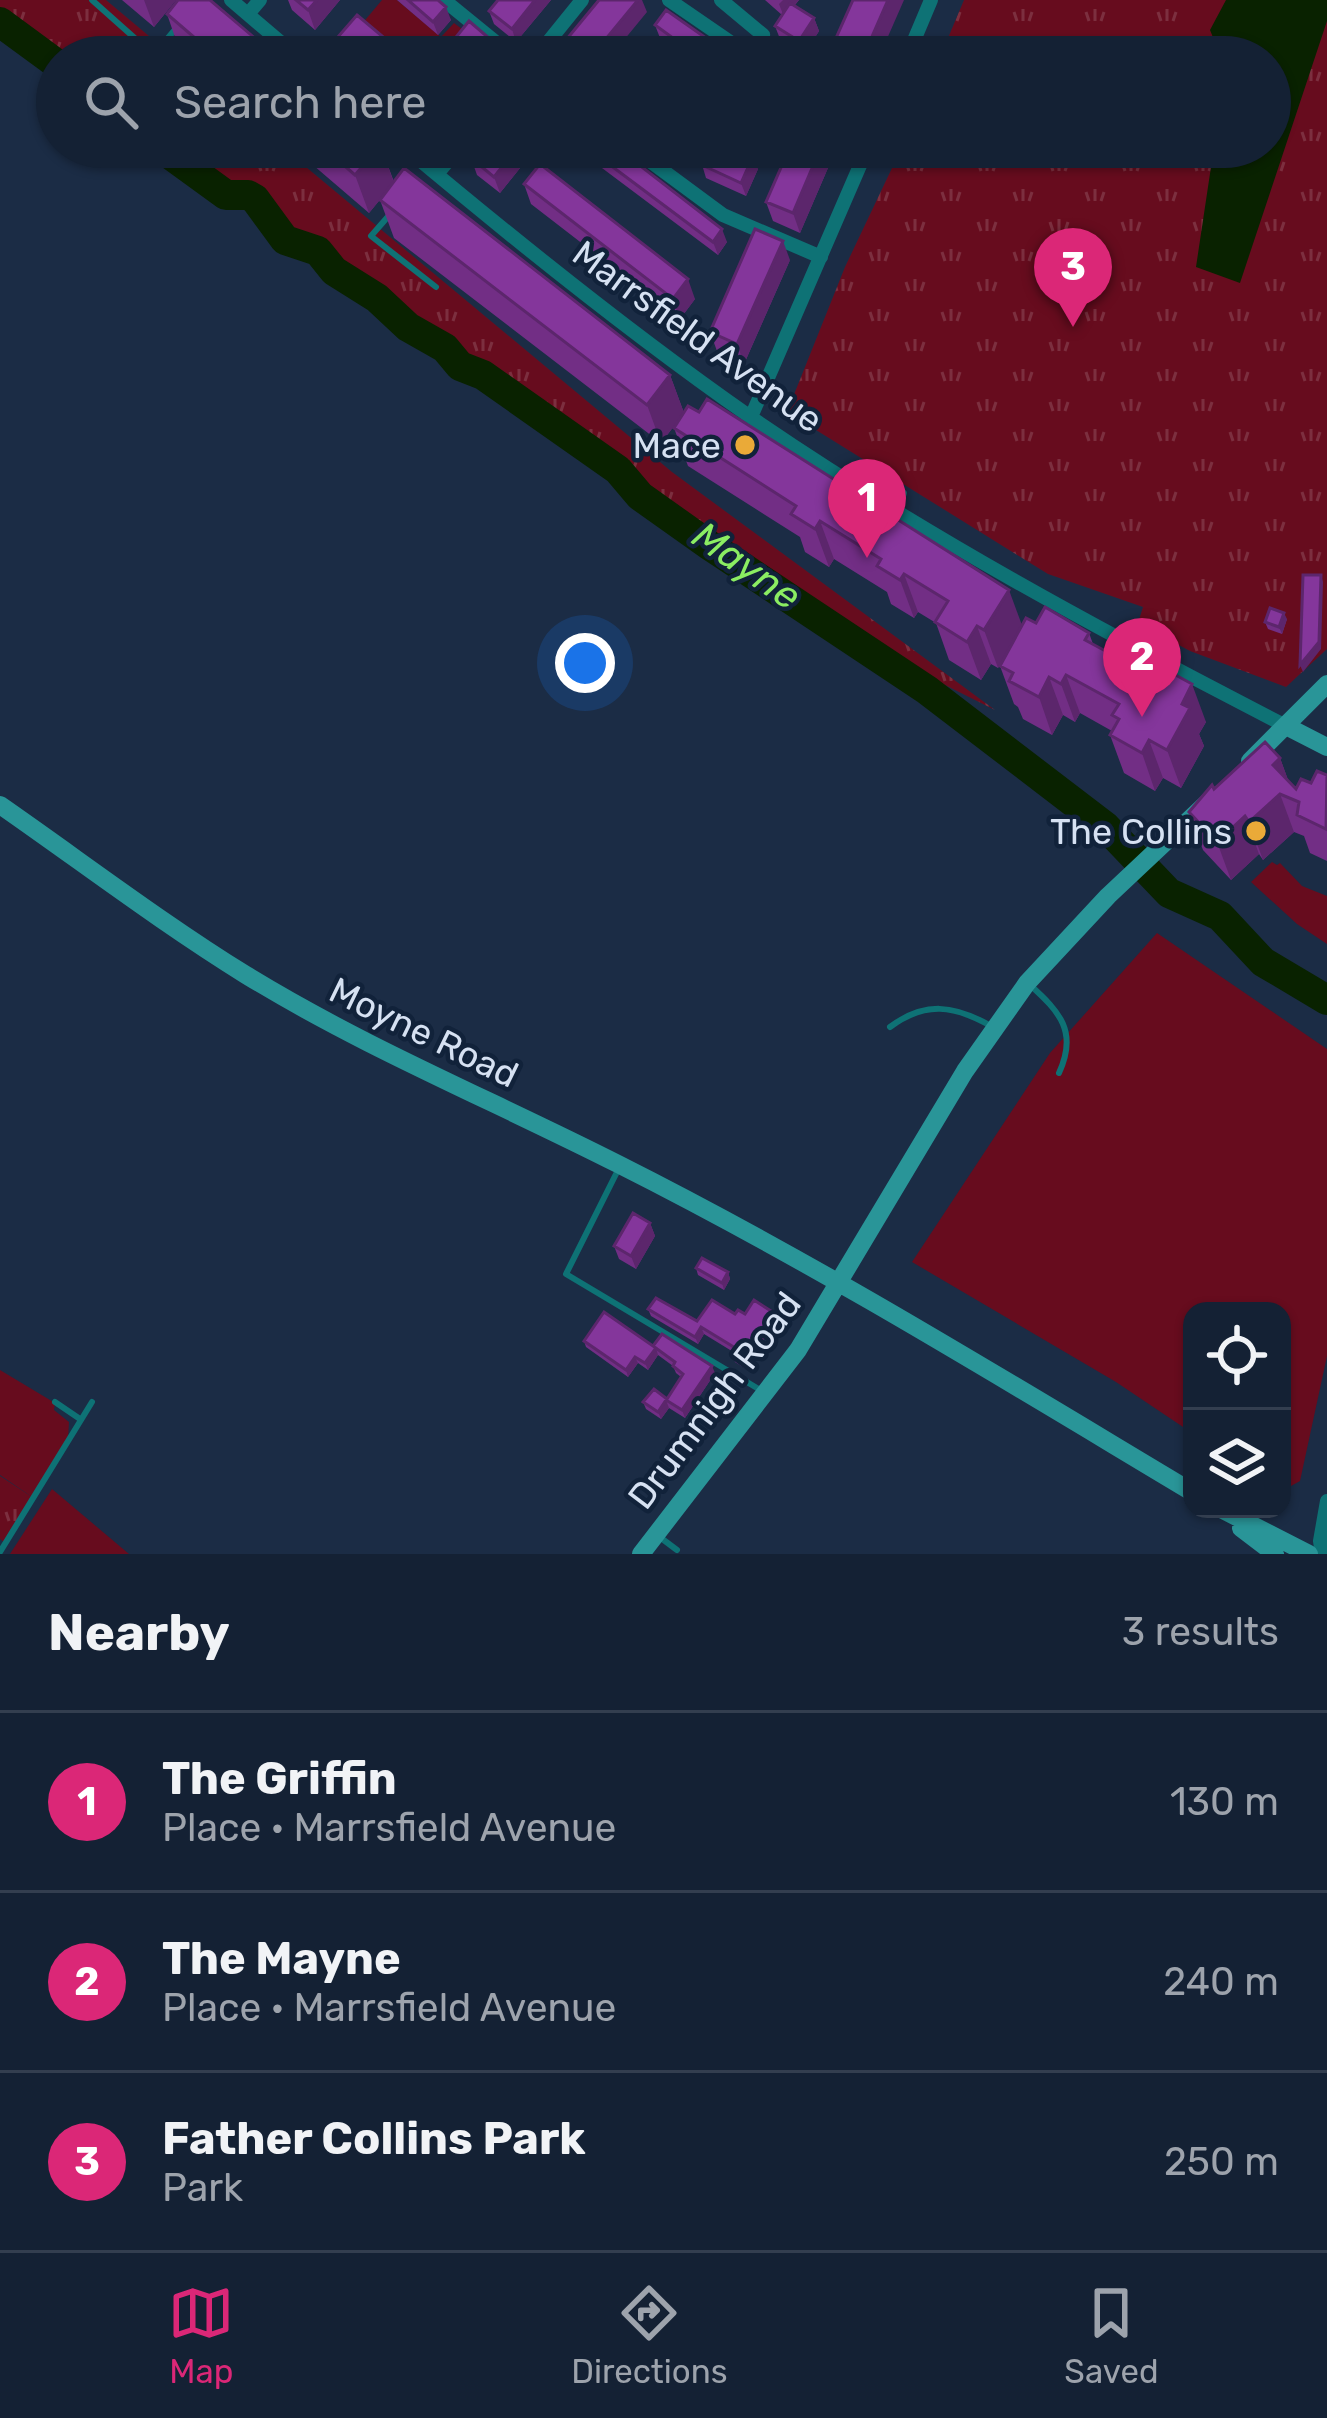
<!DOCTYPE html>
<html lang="en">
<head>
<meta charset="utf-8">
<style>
  body { margin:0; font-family:Rubik,sans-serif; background:#1d293c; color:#f1f3f6 }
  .controls { position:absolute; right:36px; bottom:36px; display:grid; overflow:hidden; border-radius:24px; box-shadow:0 3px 9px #0004 }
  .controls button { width:108px; height:108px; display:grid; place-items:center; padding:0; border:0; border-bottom:3px solid #333e4f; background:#142134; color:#f1f3f6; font:60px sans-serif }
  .you { position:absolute; left:585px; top:663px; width:42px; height:42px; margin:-30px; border:9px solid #fff; border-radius:50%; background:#1a73e8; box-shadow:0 0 0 18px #1a73e833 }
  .badge { display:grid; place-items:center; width:78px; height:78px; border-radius:50%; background:#db2777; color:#fff; font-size:39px; font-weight:700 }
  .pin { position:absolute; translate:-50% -99px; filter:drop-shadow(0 3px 6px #0008) }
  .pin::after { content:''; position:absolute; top:63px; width:42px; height:36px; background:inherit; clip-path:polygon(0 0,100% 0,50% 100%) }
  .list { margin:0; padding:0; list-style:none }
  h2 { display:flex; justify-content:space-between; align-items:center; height:156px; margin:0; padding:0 48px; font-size:51px }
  h2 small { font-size:39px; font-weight:400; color:#9da3ac }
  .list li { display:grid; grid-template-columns:78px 1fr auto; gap:36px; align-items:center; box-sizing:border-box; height:180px; padding:0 48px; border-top:3px solid #333e4f }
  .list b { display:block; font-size:45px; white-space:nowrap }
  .list p { margin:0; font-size:39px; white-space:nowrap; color:#9da3ac }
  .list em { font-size:39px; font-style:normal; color:#9da3ac }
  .icon { flex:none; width:66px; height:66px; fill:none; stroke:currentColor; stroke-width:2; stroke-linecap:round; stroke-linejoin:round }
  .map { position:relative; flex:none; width:1327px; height:1554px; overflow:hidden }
  .search { position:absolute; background:#142134; box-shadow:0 3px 9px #0004; left:36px; right:36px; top:36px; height:132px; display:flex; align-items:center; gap:30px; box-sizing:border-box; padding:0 42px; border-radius:66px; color:#9da3ac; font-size:45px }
  .sheet { height:696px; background:#142134 }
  nav { display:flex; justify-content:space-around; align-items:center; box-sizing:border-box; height:168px; border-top:3px solid #333e4f; background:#142134; font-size:33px; color:#9da3ac }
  nav a { display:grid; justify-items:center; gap:6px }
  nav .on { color:#db2777 }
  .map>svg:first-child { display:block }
  .green { fill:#670c1e }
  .park { fill:url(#park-tufts) }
  .water { fill:#092200 }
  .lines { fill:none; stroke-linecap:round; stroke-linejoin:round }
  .river { stroke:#092200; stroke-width:30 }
  .lane { stroke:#0e7275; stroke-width:6 }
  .street { stroke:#0e7275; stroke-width:14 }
  .secondary { stroke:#299598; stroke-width:18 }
  .wall { fill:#722e85 }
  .shaded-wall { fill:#5c266c }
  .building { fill:#84369b; stroke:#5c266c; stroke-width:3 }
  .poi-dot { fill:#eaaa38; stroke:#11223a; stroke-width:4.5 }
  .labels { text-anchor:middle; stroke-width:9; stroke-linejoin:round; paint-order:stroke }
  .street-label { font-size:36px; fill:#d6e1f2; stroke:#11223a }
  .poi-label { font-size:36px; fill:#d6e1f2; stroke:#11223a; text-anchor:end }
  .water-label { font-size:39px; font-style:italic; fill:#8bed62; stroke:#11223a }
</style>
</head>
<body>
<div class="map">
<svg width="1327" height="1554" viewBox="0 0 1327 1554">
  <defs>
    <pattern id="park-tufts" width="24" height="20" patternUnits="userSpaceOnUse" patternTransform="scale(3)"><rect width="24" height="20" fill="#670c1e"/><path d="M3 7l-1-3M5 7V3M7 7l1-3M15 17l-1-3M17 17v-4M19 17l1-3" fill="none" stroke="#7c2f3f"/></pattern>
  </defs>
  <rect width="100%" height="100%" fill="#1b2c45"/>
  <path class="green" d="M382,0H397L441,37L454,23L475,39L461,57H397L361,25Z
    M1272,862L1277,865L1280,863L1302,886L1327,896V944L1297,924L1251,882Z
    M1157,933L1327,1049V1356L1300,1481L1282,1491V1311H1192V1433L1116,1382L912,1262L1050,1053Z
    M0,1370L55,1403L54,1410L69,1422L68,1439L32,1497L0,1475Z
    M52,1489L129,1554H10Z"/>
  <path class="park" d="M0,0H106L174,57L57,58L0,15Z
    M964,0H1327V649L1286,687L1190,651L1138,623L1143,607L1048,574L787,412L845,267L902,147H1270V57H940Z
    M177,147H282L672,472L995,710L923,674L667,511Z
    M0,1476L32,1497L5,1543L0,1539Z"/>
  <path class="water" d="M1226,0H1327V21L1240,283L1196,267L1214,147H1270V57H1221L1210,30Z"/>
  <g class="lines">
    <path class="river" d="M0,22L57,64
      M160,147L226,195H248L255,199L285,240L318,251L334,271L377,298L408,327L445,348L460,366L483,375L618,470L640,496L709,545L927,690L1106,827L1169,893L1220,916L1263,962L1327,1000"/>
    <path class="lane" d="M92,0L156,57
      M152,57L178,26
      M392,212L371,236L436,287
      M864,489L876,475L904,493L899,509
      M1030,985C1060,1012 1078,1032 1059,1073
      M890,1027C925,1001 954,1005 991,1026
      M619,1168L566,1274L762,1391
      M55,1402L80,1419
      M661,1538L677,1550
      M0,1552L92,1402"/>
    <path class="street" d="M231,0L298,57
      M444,0L514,57
      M669,0L752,57
      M721,0L763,35L751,56
      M248,14L260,0
      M536,57L582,0
      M907,57L931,0
      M404,147C516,241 630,333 749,416C919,533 1103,632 1286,726
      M631,147L723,215L821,257
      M437,174L460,147
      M751,417L868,147
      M1322,1554L1320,1541L1327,1501"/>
    <path class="secondary" d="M1286,726L1327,747
      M1250,761L1327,684
      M0,805C82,862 162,923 246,975C365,1048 494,1101 618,1164C815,1263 1003,1379 1192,1492
      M1221,1509L1309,1554
      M1241,1528L1275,1554
      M641,1554L798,1350L965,1071L1027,983L1108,896L1209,801"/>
  </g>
  <path class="wall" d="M122,0H176L154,27Z
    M288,0H340L315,30L292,10Z
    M397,0H438L451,20L438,35Z
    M498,0H551L516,42L494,24L489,11Z
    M765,0H799L795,5L814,18L819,31L804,55L780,39L775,26L782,15Z
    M167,14L277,57H187L180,52Z
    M655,25L733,57H686L660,38Z
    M337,38L407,57H349L342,51Z
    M292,147H381L394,182L670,375L684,413L661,443L394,238L380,200L382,197L369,213Z
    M480,147H537L500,193L477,175L471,158Z
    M574,147H616L727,242L718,255Z
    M675,147H733L758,169L746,196L706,178L703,168Z
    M790,147H837L800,233L773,221L766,202Z
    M524,184L695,299L680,319L531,204Z
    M790,260L744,364L717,351L710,332Z
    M674,428L1022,625L1036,623L1089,633L1093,644L1206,722L1199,734L1204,746L1181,788L1163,778L1155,791L1124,773L1110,735L1112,731L1080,713L1075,722L1063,715L1052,735L1023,719L1018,707L1014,704L1000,666L1004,658L998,668L991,664L981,680L949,660L936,623L918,612L914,618L891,604L887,592L834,559L829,567L805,552L800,537L688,466Z
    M1287,619L1282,634L1268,629L1265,622Z
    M1280,758L1288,780L1296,789L1327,775V861L1310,853L1304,836L1294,832L1263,860L1259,854L1231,880L1203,850L1189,812L1214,789Z
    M650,1223L655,1236L636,1269L619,1259L614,1246Z
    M696,1268L728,1272L730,1279L724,1290L698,1275Z
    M648,1309L697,1321L735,1314L774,1313L776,1320L746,1369L735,1362L733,1356L735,1353L704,1334L698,1344L651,1316Z
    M584,1341L654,1347L715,1373L685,1418L669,1408L661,1419L646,1409L643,1402L667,1399L681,1377L676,1373L673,1366L658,1355L648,1370L638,1363L628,1377L586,1347Z"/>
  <path class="shaded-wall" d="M144,0H176L154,27Z
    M317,0H340L315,30L308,10Z
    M535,0H551L516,42L512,29Z
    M638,0H642L647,12L610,57H591Z
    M783,0H799L784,17L779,4Z
    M888,0H904L879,57H863Z
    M446,7L451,20L438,35L433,22Z
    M814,18L819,31L804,55L799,41Z
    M490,39L497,57H476Z
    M379,147H381L394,183L369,213L355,175Z
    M518,147H537L500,193L494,177Z
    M821,147H837L800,233L793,213Z
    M753,156L758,169L746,196L741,183Z
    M722,229L727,242L718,255L713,242Z
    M783,241L790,260L744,364L737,344Z
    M688,279L695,299L680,319L673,299Z
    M670,375L684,413L661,443L647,405Z
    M820,521L834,559L829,567L815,529Z
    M904,574L918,612L914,618L900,580Z
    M1321,575L1323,582L1321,649L1303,672L1300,665Z
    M1009,590L1023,628L998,668L984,630Z
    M1284,613L1287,619L1282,634L1279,627Z
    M977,626L991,664L981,680L967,642Z
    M1066,675L1080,713L1075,722L1061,684Z
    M1049,677L1063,715L1052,735L1039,697Z
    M1192,684L1206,722L1199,734L1204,746L1181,788L1167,750L1182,704Z
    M1149,740L1163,778L1155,791L1142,753Z
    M1280,758L1294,796L1273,765Z
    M1280,794L1294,832L1263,860L1249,822Z
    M1245,816L1259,854L1231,880L1217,842Z
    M650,1223L655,1236L636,1269L631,1256Z
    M728,1272L730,1279L724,1290L722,1283Z
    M774,1313L776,1320L746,1369L743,1362Z
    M701,1327L704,1334L698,1344L695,1337Z
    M656,1348L658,1355L648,1370L645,1363Z
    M635,1357L638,1363L628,1377L626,1370Z
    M712,1366L715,1373L685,1418L682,1410Z
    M666,1400L669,1408L661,1419L658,1412Z"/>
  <path class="building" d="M178,0H210L277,57H217L167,14Z
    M296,0H317L308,10Z
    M408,0H438L446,7L433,22Z
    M498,0H535L512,29L489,11Z
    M599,0H638L591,57H552Z
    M853,0H888L863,57H832L828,56Z
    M790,3L814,18L799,41L775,26Z
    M666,10L733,57H699L655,25Z
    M357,15L407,57H360L337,38Z
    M469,21L490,39L476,57H440Z
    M323,147H379L355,175Z
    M480,147H518L494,177L471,158Z
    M586,147H616L722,229L713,242Z
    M688,147H733L753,156L741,183L702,165L704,159Z
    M790,147H821L793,213L766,202Z
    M540,164L688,279L673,299L524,184Z
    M404,168L670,375L647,405L380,200Z
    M755,229L783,241L737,344L710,332Z
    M707,399L1009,590L984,630L977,626L967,642L935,622L948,601L904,574L900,580L877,566L881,559L820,521L815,529L791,514L796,506L674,428L688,406L699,412Z
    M1303,575H1321L1319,642L1300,665Z
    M1045,607L1089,633L1085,640L1126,662L1156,676L1161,667L1192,684L1182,704L1190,708L1167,750L1149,740L1142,753L1110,735L1119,719L1112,715L1119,704L1066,675L1061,684L1049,677L1039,697L1009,681L1013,673L1000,666L1026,618L1036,623Z
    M1270,608L1284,613L1279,627L1265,622Z
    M1265,742L1280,758L1273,765L1296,789L1301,779L1311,783L1317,771L1327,775L1326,829L1297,815L1299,802L1280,794L1249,822L1245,816L1217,842L1189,812L1212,785L1214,789Z
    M633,1213L650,1223L631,1256L614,1246Z
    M702,1258L728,1272L722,1283L696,1268Z
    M656,1298L697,1321L712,1300L735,1314L738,1310L745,1314L754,1300L774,1313L743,1362L733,1356L737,1349L701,1327L695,1337L648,1309Z
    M604,1312L656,1348L645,1363L635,1357L626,1370L584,1341Z
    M662,1334L712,1366L682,1410L666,1400L658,1412L643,1402L654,1389L667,1399L683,1374L673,1366L675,1362L653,1346Z"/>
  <g class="poi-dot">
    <circle cx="745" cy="445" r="12"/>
    <circle cx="1256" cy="831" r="12"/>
  </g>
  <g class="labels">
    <g class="street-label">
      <text transform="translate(698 336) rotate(36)" y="13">Marrsfield Avenue</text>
      <text transform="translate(424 1032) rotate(26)" y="13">Moyne Road</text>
      <text transform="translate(714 1400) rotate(-53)" y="13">Drumnigh Road</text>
    </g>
    <g class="poi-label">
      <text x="721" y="458">Mace</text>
      <text x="1232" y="844">The Collins</text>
    </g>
    <g class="water-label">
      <text transform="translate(747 565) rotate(35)" y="14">Mayne</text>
    </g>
  </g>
</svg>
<div class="controls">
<button><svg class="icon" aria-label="locate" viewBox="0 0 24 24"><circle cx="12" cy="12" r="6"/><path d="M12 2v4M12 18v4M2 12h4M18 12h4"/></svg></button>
<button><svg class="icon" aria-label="layers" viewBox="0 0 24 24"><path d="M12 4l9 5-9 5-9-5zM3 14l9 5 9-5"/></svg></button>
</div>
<div class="you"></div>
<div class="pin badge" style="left:867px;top:558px">1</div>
<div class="pin badge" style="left:1142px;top:717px">2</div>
<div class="pin badge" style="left:1073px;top:327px">3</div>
<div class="search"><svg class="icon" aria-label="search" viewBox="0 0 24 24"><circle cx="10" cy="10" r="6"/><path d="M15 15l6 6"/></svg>Search here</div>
</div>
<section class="sheet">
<h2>Nearby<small>3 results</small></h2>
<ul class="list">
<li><span class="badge">1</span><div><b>The Griffin</b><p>Place · Marrsfield Avenue</p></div><em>130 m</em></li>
<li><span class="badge">2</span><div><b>The Mayne</b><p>Place · Marrsfield Avenue</p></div><em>240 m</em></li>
<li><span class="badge">3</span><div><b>Father Collins Park</b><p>Park</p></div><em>250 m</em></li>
</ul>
</section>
<nav>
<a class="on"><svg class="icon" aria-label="map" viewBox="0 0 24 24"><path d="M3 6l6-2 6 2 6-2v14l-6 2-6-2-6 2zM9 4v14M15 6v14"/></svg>Map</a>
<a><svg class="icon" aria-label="directions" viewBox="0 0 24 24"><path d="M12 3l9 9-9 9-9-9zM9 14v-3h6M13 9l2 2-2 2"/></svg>Directions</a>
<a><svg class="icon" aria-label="saved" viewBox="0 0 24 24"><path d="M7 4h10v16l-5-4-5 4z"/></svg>Saved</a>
</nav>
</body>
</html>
